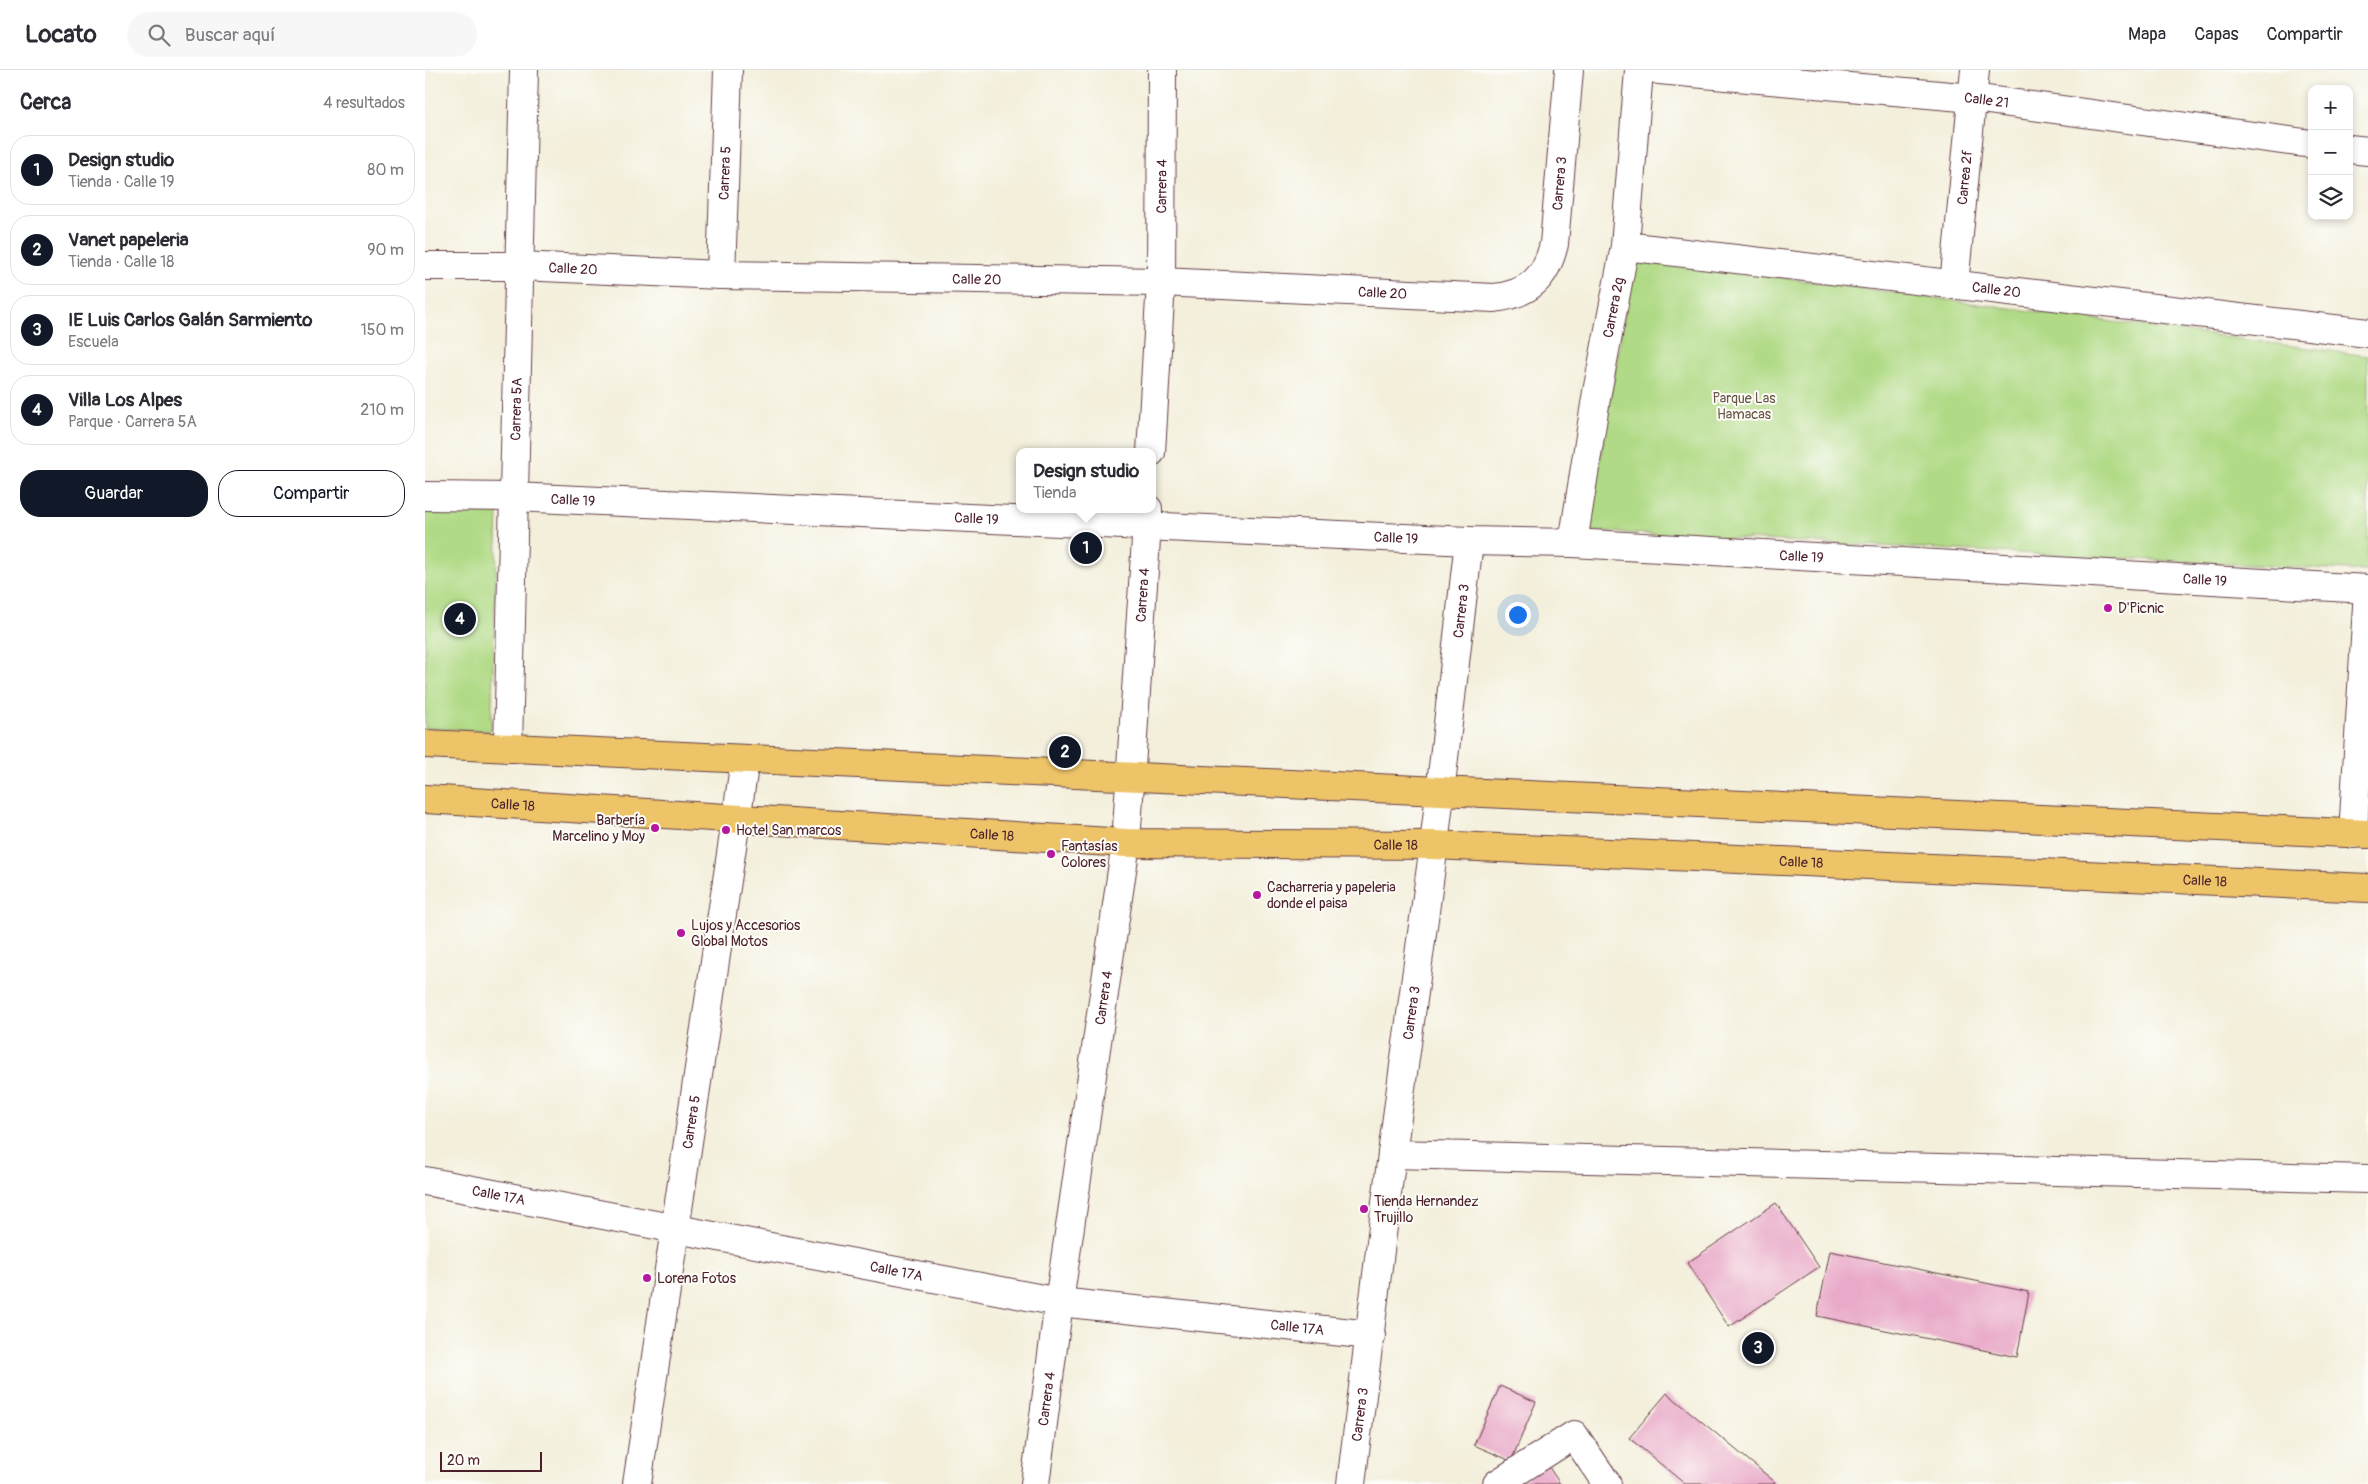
<!DOCTYPE html>
<html lang="es">
<head>
<meta charset="utf-8">
<style>
  body { margin:0; font-family:Pangolin,sans-serif; background:#f7f7f7; color:#2b2b33 }
  .controls { position:absolute; right:15px; top:15px; display:grid; overflow:hidden; border-radius:10px; box-shadow:0 2px 8px #0003 }
  .controls button { width:45px; height:45px; display:grid; place-items:center; padding:0; border:0; border-bottom:1px solid #e1e1e2; background:#fff; color:#2b2b33; font:25px sans-serif }
  .scale { position:absolute; left:15px; bottom:12px; width:102px; box-sizing:border-box; padding-left:5px; border:2px solid #4a1f2b; border-top:0; font-size:14px; line-height:18px; white-space:nowrap; color:#4a1f2b; -webkit-text-stroke:4px #fdfcf7; paint-order:stroke }
  .you { position:absolute; left:1092px; top:544px; width:18px; height:18px; margin:-12px; border:4px solid #fff; border-radius:50%; background:#1a73e8; box-shadow:0 0 0 8px #1a73e833 }
  .badge { display:grid; place-items:center; width:32px; height:32px; border-radius:50%; background:#111827; color:#fff; font-size:16px; font-weight:700 }
  .pin { position:absolute; translate:-50% -50%; border:2px solid #fff; box-shadow:0 1px 5px #0006 }
  .popup { position:absolute; left:591px; top:378px; width:140px; height:65px; box-sizing:border-box; display:grid; place-content:center; border-radius:10px; background:#fff; filter:drop-shadow(0 1px 4px #0005); font-size:16px; white-space:nowrap; color:#7c7c81 }
  .popup b { font-size:19px; color:#2b2b33 }
  .popup::after { content:''; position:absolute; left:50%; top:100%; margin-left:-10px; border:10px solid transparent; border-top-color:#fff }
  .list { margin:0; padding:0; list-style:none }
  h2 { display:flex; justify-content:space-between; align-items:center; height:65px; margin:0; padding:0 20px; font-size:21px }
  h2 small { font-size:16px; font-weight:400; color:#7c7c81 }
  .list li { display:grid; grid-template-columns:32px 1fr auto; gap:15px; align-items:center; box-sizing:border-box; height:70px; margin:0 10px 10px; padding:0 10px; border:1px solid #e1e1e2; border-radius:20px }
  .list b { display:block; font-size:19px; white-space:nowrap }
  .list p { margin:0; font-size:16px; white-space:nowrap; color:#7c7c81 }
  .list em { font-size:16px; font-style:normal; color:#7c7c81 }
  .actions { display:flex; gap:10px; padding:15px 20px }
  .actions a { flex:1; padding:11px 0; border:1px solid #111827; border-radius:20px; text-align:center; font-size:18px; color:#111827 }
  .actions .main { background:#111827; color:#fff }
  .icon { flex:none; width:28px; height:28px; fill:none; stroke:currentColor; stroke-width:2; stroke-linecap:round; stroke-linejoin:round }
  .map { position:relative; flex:none; width:1943px; height:1414px; overflow:hidden }
  header { display:flex; align-items:center; gap:30px; box-sizing:border-box; height:70px; padding:0 25px; background:#fff; border-bottom:1px solid #e1e1e2 }
  header strong { font-size:24px }
  nav { display:flex; gap:28px; margin-inline-start:auto; font-size:18px }
  .search { width:350px; height:45px; background:#f7f7f7; display:flex; align-items:center; gap:12px; box-sizing:border-box; padding:0 18px; border-radius:28px; color:#7c7c81; font-size:19px }
  main { display:flex }
  aside { flex:1; background:#fff }
  .map>svg:first-child { display:block }
  .green { fill:#b0da85; stroke:#7d7c58 }
  .building { fill:#e9aac9 }
  .lines { fill:none; stroke-linecap:round; stroke-linejoin:round }
  .minor-casing { stroke:#633e45; stroke-width:30 }
  .major-casing { stroke:#633e45; stroke-width:30 }
  .minor { stroke:#fff; stroke-width:28 }
  .major { stroke:#eec469; stroke-width:28 }
  .poi-dot { fill:#b5179e; stroke:#fdfcf7; stroke-width:2 }
  .labels { text-anchor:middle; stroke-width:4; stroke-linejoin:round; paint-order:stroke }
  .street-label { font-size:14px; fill:#4a1f2b; stroke:#fdfcf7 }
  .park-label { font-size:14px; fill:#695746; stroke:#fdfcf7 }
  .poi-label { font-size:14px; fill:#4a1f2b; stroke:#fdfcf7; text-anchor:start }
</style>
</head>
<body>
<header>
<strong>Locato</strong>
<div class="search"><svg class="icon" aria-label="search" viewBox="0 0 24 24"><circle cx="10" cy="10" r="6"/><path d="M15 15l6 6"/></svg>Buscar aquí</div>
<nav><a>Mapa</a><a>Capas</a><a>Compartir</a></nav>
</header>
<main>
<aside>
<h2>Cerca<small>4 resultados</small></h2>
<ul class="list">
<li><span class="badge">1</span><div><b>Design studio</b><p>Tienda · Calle 19</p></div><em>80 m</em></li>
<li><span class="badge">2</span><div><b>Vanet papeleria</b><p>Tienda · Calle 18</p></div><em>90 m</em></li>
<li><span class="badge">3</span><div><b>IE Luis Carlos Galán Sarmiento</b><p>Escuela</p></div><em>150 m</em></li>
<li><span class="badge">4</span><div><b>Villa Los Alpes</b><p>Parque · Carrera 5A</p></div><em>210 m</em></li>
</ul>
<div class="actions"><a class="main">Guardar</a><a>Compartir</a></div>
</aside>
<div class="map">
<svg width="1943" height="1414" viewBox="0 0 1943 1414">
  <rect width="100%" height="100%" fill="#fdfcf7"/>
  <filter id="ink" filterUnits="userSpaceOnUse"><feTurbulence type="fractalNoise" baseFrequency=".02" numOctaves="2"/><feDisplacementMap in="SourceGraphic" scale="10" xChannelSelector="R" yChannelSelector="G"/><feConvolveMatrix kernelMatrix="1 2 1 2 8 2 1 2 1" color-interpolation-filters="sRGB"/></filter>
  <filter id="wash" filterUnits="userSpaceOnUse"><feTurbulence type="fractalNoise" baseFrequency=".0096" numOctaves="4" result="noise"/><feDisplacementMap in="SourceGraphic" scale="20" xChannelSelector="R" yChannelSelector="G"/><feGaussianBlur stdDeviation="1.12" result="paint"/><feColorMatrix in="noise" values="0 0 0 0 0 0 0 0 0 0 0 0 0 0 0 0 0 1.4 0 .05"/><feComposite in="paint" operator="in"/></filter>
  <g filter="url(#wash)">
    <rect width="100%" height="100%" fill="#f3efdb"/>
    <path class="green" d="M1209,188L1943,286V501L1163,461Z
      M0,437L73,440L66,661L0,658Z"/>
    <g id="blocks">
      <path class="building" d="M1351,1133L1394,1197L1304,1257L1262,1193Z
        M1405,1181L1604,1222L1592,1287L1392,1246Z
        M1075,1316L1111,1332L1086,1391L1049,1375Z
        M1242,1323L1350,1412L1349,1414H1260L1204,1368Z
        M1122,1394L1135,1414H1092Z"/>
    </g>
  </g>
  <g filter="url(#ink)">
    <use href="#blocks" fill-opacity="0" stroke="#633e45" stroke-width="1"/>
    <g class="lines">
      <g class="minor-casing">
        <g id="minor">
          <path id="s1" d="M1234,0L1548,28L1887,74"/>
          <path d="M1924,79L1943,81"/>
          <path id="s2" d="M1200,176L1943,263"/>
          <path id="s3" d="M0,196H94L296,205L736,212L1069,228C1104,224 1121,208 1129,174L1144,0"/>
          <path id="s4" d="M296,205L303,0"/>
          <path id="s5" d="M1529,215L1550,0"/>
          <path id="s6" d="M726,382L736,212L737,0"/>
          <path id="s7" d="M0,426L89,427L1044,471L1148,473L1943,519"/>
          <path id="s8" d="M1148,473L1172,322L1200,176L1214,0"/>
          <path id="s9" d="M83,678L99,0"/>
          <path d="M1928,764L1943,520"/>
          <path d="M967,1084L1943,1109"/>
          <path id="s10" d="M0,1111L634,1232L946,1265"/>
          <path id="s11" d="M212,1414L320,690"/>
          <path id="s12" d="M610,1414L634,1232L701,773L723,439"/>
          <path id="s13" d="M926,1414L967,1084L1009,775L1044,471"/>
          <path d="M1072,1414L1149,1365L1182,1414"/>
        </g>
      </g>
      <g class="major-casing">
        <g id="major">
          <path d="M0,674L1943,764"/>
          <path id="s14" d="M0,729L701,773L1009,775L1943,818"/>
        </g>
      </g>
      <use href="#minor" class="minor"/>
      <use href="#major" class="major"/>
    </g>
  </g>
  <g class="poi-dot">
    <circle cx="1683" cy="538" r="5"/>
    <circle cx="230" cy="758" r="5"/>
    <circle cx="301" cy="760" r="5"/>
    <circle cx="626" cy="784" r="5"/>
    <circle cx="832" cy="825" r="5"/>
    <circle cx="256" cy="863" r="5"/>
    <circle cx="939" cy="1139" r="5"/>
    <circle cx="222" cy="1208" r="5"/>
  </g>
  <g class="labels">
    <g class="street-label">
      <text dy="5" stroke="none"><textPath href="#s1" startOffset="329">Calle 21</textPath></text>
      <text dy="5" stroke="none"><textPath href="#s4" startOffset="102">Carrera 5</textPath></text>
      <text dy="5" stroke="none"><textPath href="#s5" startOffset="108">Carrea 2f</textPath></text>
      <text dy="5" stroke="none"><textPath href="#s3" startOffset="1218">Carrera 3</textPath></text>
      <text dy="5" stroke="none"><textPath href="#s6" startOffset="266">Carrera 4</textPath></text>
      <text dy="5" stroke="none"><textPath href="#s3" startOffset="148">Calle 20</textPath></text>
      <text dy="5" stroke="none"><textPath href="#s3" startOffset="552">Calle 20</textPath></text>
      <text dy="5" stroke="none"><textPath href="#s2" startOffset="374">Calle 20</textPath></text>
      <text dy="5" stroke="none"><textPath href="#s3" startOffset="958">Calle 20</textPath></text>
      <text dy="5" stroke="none"><textPath href="#s8" startOffset="239">Carrera 2g</textPath></text>
      <text dy="5" stroke="none"><textPath href="#s9" startOffset="339">Carrera 5A</textPath></text>
      <text dy="5" stroke="none"><textPath href="#s7" startOffset="148">Calle 19</textPath></text>
      <text dy="5" stroke="none"><textPath href="#s7" startOffset="552">Calle 19</textPath></text>
      <text dy="5" stroke="none"><textPath href="#s7" startOffset="972">Calle 19</textPath></text>
      <text dy="5" stroke="none"><textPath href="#s7" startOffset="1378">Calle 19</textPath></text>
      <text dy="5" stroke="none"><textPath href="#s7" startOffset="1782">Calle 19</textPath></text>
      <text dy="5" stroke="none"><textPath href="#s12" startOffset="896">Carrera 4</textPath></text>
      <text dy="5" stroke="none"><textPath href="#s13" startOffset="880">Carrera 3</textPath></text>
      <text dy="5" stroke="none"><textPath href="#s14" startOffset="88">Calle 18</textPath></text>
      <text dy="5" stroke="none"><textPath href="#s14" startOffset="568">Calle 18</textPath></text>
      <text dy="5" stroke="none"><textPath href="#s14" startOffset="972">Calle 18</textPath></text>
      <text dy="5" stroke="none"><textPath href="#s14" startOffset="1378">Calle 18</textPath></text>
      <text dy="5" stroke="none"><textPath href="#s14" startOffset="1782">Calle 18</textPath></text>
      <text dy="5" stroke="none"><textPath href="#s12" startOffset="491">Carrera 4</textPath></text>
      <text dy="5" stroke="none"><textPath href="#s13" startOffset="475">Carrera 3</textPath></text>
      <text dy="5" stroke="none"><textPath href="#s11" startOffset="366">Carrera 5</textPath></text>
      <text dy="5" stroke="none"><textPath href="#s10" startOffset="75">Calle 17A</textPath></text>
      <text dy="5" stroke="none"><textPath href="#s10" startOffset="480">Calle 17A</textPath></text>
      <text dy="5" stroke="none"><textPath href="#s10" startOffset="885">Calle 17A</textPath></text>
      <text dy="5" stroke="none"><textPath href="#s12" startOffset="86">Carrera 4</textPath></text>
      <text dy="5" stroke="none"><textPath href="#s13" startOffset="70">Carrera 3</textPath></text>
    </g>
    <g class="park-label">
      <text x="1319" y="333">Parque Las<tspan x="1319" dy="16">Hamacas</tspan></text>
    </g>
    <g class="poi-label">
      <text x="1693" y="543">D'Picnic</text>
      <text x="220" y="755" text-anchor="end">Barbería<tspan x="220" dy="16">Marcelino y Moy</tspan></text>
      <text x="311" y="765">Hotel San marcos</text>
      <text x="636" y="781">Fantasías<tspan x="636" dy="16">Colores</tspan></text>
      <text x="842" y="822">Cacharreria y papeleria<tspan x="842" dy="16">donde el paisa</tspan></text>
      <text x="266" y="860">Lujos y Accesorios<tspan x="266" dy="16">Global Motos</tspan></text>
      <text x="949" y="1136">Tienda Hernandez<tspan x="949" dy="16">Trujillo</tspan></text>
      <text x="232" y="1213">Lorena Fotos</text>
    </g>
  </g>
</svg>
<div class="controls">
<button>+</button>
<button>−</button>
<button><svg class="icon" aria-label="layers" viewBox="0 0 24 24"><path d="M12 4l9 5-9 5-9-5zM3 14l9 5 9-5"/></svg></button>
</div>
<div class="scale">20 m</div>
<div class="you"></div>
<div class="pin badge" style="left:661px;top:478px">1</div>
<div class="popup"><b>Design studio</b>Tienda</div>
<div class="pin badge" style="left:640px;top:682px">2</div>
<div class="pin badge" style="left:1333px;top:1278px">3</div>
<div class="pin badge" style="left:35px;top:549px">4</div>
</div>
</main>
</body>
</html>
